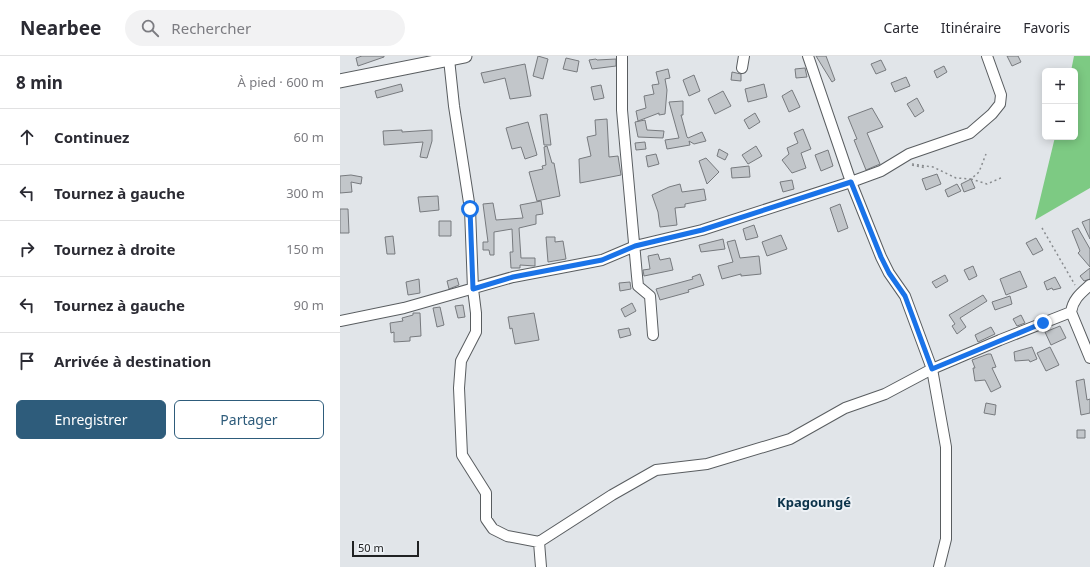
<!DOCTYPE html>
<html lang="fr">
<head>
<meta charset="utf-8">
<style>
  body { margin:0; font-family:"Noto Sans",sans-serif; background:#f2f2f3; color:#2b2b33 }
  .controls { position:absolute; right:12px; top:12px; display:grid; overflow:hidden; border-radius:6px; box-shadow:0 2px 10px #0003 }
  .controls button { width:36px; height:36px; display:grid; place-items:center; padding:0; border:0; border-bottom:1px solid #e1e1e2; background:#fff; color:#2b2b33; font:20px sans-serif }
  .scale { position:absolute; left:12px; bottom:10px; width:67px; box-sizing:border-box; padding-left:4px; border:2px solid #202223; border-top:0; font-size:11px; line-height:14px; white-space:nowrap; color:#202223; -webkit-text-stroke:3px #eef2f6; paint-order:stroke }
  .stop { position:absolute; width:12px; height:12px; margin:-9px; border:3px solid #1a73e8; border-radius:50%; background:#fff }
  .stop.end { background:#1a73e8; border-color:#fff; box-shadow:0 1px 4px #0008 }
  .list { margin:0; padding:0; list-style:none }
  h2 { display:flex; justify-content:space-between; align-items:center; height:52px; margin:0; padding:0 16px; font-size:17px }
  h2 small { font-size:13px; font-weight:400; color:#7c7c81 }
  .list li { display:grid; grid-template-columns:26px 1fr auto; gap:12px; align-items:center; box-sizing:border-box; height:56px; padding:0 16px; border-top:1px solid #e1e1e2 }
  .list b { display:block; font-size:15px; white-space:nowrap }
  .list em { font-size:13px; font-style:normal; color:#7c7c81 }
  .actions { display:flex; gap:8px; padding:12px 16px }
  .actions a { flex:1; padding:9px 0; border:1px solid #2e5c7b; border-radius:6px; text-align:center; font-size:14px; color:#2e5c7b }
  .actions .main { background:#2e5c7b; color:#fff }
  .icon { flex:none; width:22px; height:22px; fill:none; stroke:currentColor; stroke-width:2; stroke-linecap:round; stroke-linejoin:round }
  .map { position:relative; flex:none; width:750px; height:511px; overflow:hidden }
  header { display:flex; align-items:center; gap:24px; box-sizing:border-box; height:56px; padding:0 20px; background:#fff; border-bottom:1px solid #e1e1e2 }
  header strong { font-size:19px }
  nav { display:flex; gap:22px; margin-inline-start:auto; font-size:14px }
  .search { width:280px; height:36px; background:#f2f2f3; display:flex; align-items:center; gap:10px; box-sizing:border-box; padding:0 14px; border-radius:22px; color:#7c7c81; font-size:15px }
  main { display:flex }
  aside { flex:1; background:#fff }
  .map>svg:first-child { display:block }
  .green { fill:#7dca83 }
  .building { fill:#c2c6ca; stroke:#777a7e }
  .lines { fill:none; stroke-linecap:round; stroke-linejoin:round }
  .minor-casing { stroke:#595d60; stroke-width:12 }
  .tertiary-casing { stroke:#595d60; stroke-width:15 }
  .path { stroke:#888b8e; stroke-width:1.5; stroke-dasharray:2 3; stroke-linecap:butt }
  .minor { stroke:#fff; stroke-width:10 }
  .tertiary { stroke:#fff; stroke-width:13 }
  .route { stroke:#1a73e8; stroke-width:5 }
  .labels { text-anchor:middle; stroke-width:4; stroke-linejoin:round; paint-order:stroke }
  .quarter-label { font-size:13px; font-weight:bold; fill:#0c334a; stroke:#eef2f6 }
</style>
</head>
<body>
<header>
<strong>Nearbee</strong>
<div class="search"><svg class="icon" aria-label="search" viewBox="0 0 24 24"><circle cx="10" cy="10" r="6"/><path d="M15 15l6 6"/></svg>Rechercher</div>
<nav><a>Carte</a><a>Itinéraire</a><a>Favoris</a></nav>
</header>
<main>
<aside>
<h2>8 min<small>À pied · 600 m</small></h2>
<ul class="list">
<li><svg class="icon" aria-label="ahead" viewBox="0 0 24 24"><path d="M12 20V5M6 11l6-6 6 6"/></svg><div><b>Continuez</b></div><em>60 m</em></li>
<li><svg class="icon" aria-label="left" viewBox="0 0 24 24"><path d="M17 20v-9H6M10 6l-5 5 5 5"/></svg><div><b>Tournez à gauche</b></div><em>300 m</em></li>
<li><svg class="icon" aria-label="right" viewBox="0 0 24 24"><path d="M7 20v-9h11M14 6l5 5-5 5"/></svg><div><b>Tournez à droite</b></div><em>150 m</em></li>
<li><svg class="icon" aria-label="left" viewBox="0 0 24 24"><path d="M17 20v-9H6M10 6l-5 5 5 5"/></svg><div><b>Tournez à gauche</b></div><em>90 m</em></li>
<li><svg class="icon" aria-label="arrive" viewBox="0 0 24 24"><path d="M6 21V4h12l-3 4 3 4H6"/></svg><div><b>Arrivée à destination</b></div></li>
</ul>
<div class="actions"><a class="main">Enregistrer</a><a>Partager</a></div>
</aside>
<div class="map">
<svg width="750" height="511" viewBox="0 0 750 511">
  <rect width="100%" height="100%" fill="#e1e5e9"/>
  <path class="green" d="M734,0H750V132L695,164L715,81H735V15H731Z"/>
  <path class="building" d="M22,0H44V1L18,10L16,2Z
    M198,0L208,3L203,23L193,20Z
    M476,0H486L495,24L492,26Z
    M667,0H678L681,6L672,10Z
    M226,2L239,5L237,16L223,13Z
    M256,3L257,4L276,3V10L252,13L249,4Z
    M541,4L546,14L536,18L531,8Z
    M185,8L191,40L170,43L165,22L144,27L141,17Z
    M604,10L607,16L597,22L594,15Z
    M465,12L467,21L456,22L455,13Z
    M328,13L330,22L325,23L327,34L325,58L319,59V57L298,65L296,55L306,52L304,40L314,38L312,29L319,28L316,16Z
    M392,16L401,18V25L391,24Z
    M354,19L360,35L349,40L343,24Z
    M566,21L570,30L555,36L551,27Z
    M61,28L63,35L37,42L35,35Z
    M424,28L427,41L408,46L405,33Z
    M261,29L264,42L254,44L251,31Z
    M452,34L460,51L449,56L442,40Z
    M383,35L391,50L375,58L368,43Z
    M577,42L584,55L575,61L567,48Z
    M343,45V59H341L347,81L348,82L362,76L366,85L354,88L349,85L350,89L327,93L325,84L339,82L329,46Z
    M532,52L543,71L527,77L540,108L526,114L514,84L517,83L508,61Z
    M415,57L420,66L409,73L404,64Z
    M207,58L211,89H204L200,59Z
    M267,63L269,101L278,100L281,119L240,127L239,103L251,100L247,81L256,79L255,64Z
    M305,64L307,74L324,75L323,82L298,81L295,66Z
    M188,66L197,99L185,103L181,91L172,93L166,72Z
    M463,73L471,93L461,97L466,112L452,117L442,104L449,98L447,92L458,87L454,77Z
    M62,74V76L92,74V85L87,102L80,101L83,86L44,89L43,75Z
    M305,86L306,93L296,94L295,87Z
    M207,90L212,107H214L220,140L197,145L189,116L203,113L202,110L206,109L204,91Z
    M416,90L422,100L408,108L402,99Z
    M379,93L388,98L385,104L377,100Z
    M488,94L493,110L481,115L475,99Z
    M316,98L319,108L308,111L306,100Z
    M366,102L379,116L367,128L359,105Z
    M409,110L410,121L392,122L391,112Z
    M597,118L601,128L586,134L582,123Z
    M11,119L22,121L21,128L11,126L12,136L0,137V120Z
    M631,123L635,132L624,136L621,128Z
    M452,124L454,133L443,136L440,126Z
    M340,128L342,136L364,133L366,144L345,148V151L335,152L337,169L320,171L318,156L312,139L329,131Z
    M617,128L621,135L608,141L605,134Z
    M98,140L99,154L80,156L78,141Z
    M201,145L203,158L196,159V168L179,172L181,202H195V210L180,209V212H171L170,196H173L172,173L154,176V199H150L149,194H143V186H148L143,148L153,147L156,164L183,162L180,149Z
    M500,148L508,172L498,176L490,152Z
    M0,153H8L9,177H0Z
    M750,163V183L742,166Z
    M99,165H111V180H99Z
    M414,169L418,181L406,184L403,173Z
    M738,172L750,193V211L738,197L740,195L732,175Z
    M441,179L447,193L427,200L422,186Z
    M53,180L55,198H47L45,181Z
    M206,181H215V186L223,185L226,203L208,206Z
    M696,182L703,194L693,199L686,187Z
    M383,183L385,193L361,196L359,189Z
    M395,184L400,202L419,200L421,218L401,220V218L382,223L378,210L393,206L387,186Z
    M318,198L320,204L330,202L333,214L304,220L303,214L310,213L308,200Z
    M633,210L637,220L629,224L624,214Z
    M750,212V223L744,225L740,220Z
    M680,215L687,231L666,239L660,223Z
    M360,218L364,229L348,234L349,236L320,244L316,233L353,223L352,221Z
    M605,219L608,225L596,232L592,226Z
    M715,221L721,232L713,234L712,232L707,234L704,226Z
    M117,222L119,229L109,233L107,225Z
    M79,223L80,237L68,239L66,226Z
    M290,226L291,233L280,235L279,227Z
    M643,239L647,245L620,262L626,271L617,278L612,270L615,268L609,259Z
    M670,240L672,248L655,254L652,246Z
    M292,247L296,255L285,261L281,253Z
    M123,249L125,261L118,262L115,250Z
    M100,251L104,269L97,271L93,252Z
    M73,257H80L81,280L70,281V285L54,286V276L51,277L50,267L63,265L62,262L73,259Z
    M194,257L199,284L175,288L172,272L170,273L168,261Z
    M681,259L685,267L677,270L673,263Z
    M720,270L726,282L711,289L705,276Z
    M651,271L655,278L638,286L635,279Z
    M289,272L291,279L280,282L278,274Z
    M692,291L697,303L690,306L689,304L675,305L674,296Z
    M710,291L719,309L706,315L697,297Z
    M648,298H651L656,311L652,312L661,331L651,336L645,324L635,325L633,312H635L632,304Z
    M744,323L747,344L750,343V357L741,359L736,325Z
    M646,347L656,349L655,359L644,357Z
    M737,374H745V382H737Z"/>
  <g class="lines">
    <g class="minor-casing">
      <path id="minor" d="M282,0V54L297,220L298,230L310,240L313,279
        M109,3L114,50L130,153L133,233L136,257V276L121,305L119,332L122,399L146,437V463L153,473L167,480L199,486L201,511
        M402,12L404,0
        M731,256L750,302
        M0,265L64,252L173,221L262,204L295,190L362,174L511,126L468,0
        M199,486L272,439L316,414L367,408L450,383L505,352L545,338L592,313L660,284L731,256C733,243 741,237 750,229
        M599,511L606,483V391L592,313L565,240L549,217L541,201L511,126L541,115L569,98L630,77L652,58L660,48L661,39L647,0"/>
    </g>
    <g class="tertiary-casing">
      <path id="tertiary" d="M0,25L125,0"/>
    </g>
    <path class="path" d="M572,108L593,111L616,122L631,123L639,116L646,98
      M572,109L586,112
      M631,123L647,128L663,121
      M702,172L735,229"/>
    <use href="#minor" class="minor"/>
    <use href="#tertiary" class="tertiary"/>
  </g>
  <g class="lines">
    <path class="route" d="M130,153L133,233L173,221L262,204L295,190L362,174L511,126L541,201L549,217L565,240L592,313L703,267"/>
  </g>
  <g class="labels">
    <g class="quarter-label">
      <text x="474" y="451">Kpagoungé</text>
    </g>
  </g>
</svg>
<div class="controls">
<button>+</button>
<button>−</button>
</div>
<div class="scale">50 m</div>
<div class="stop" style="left:130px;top:153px"></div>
<div class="stop end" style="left:703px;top:267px"></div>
</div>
</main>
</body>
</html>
